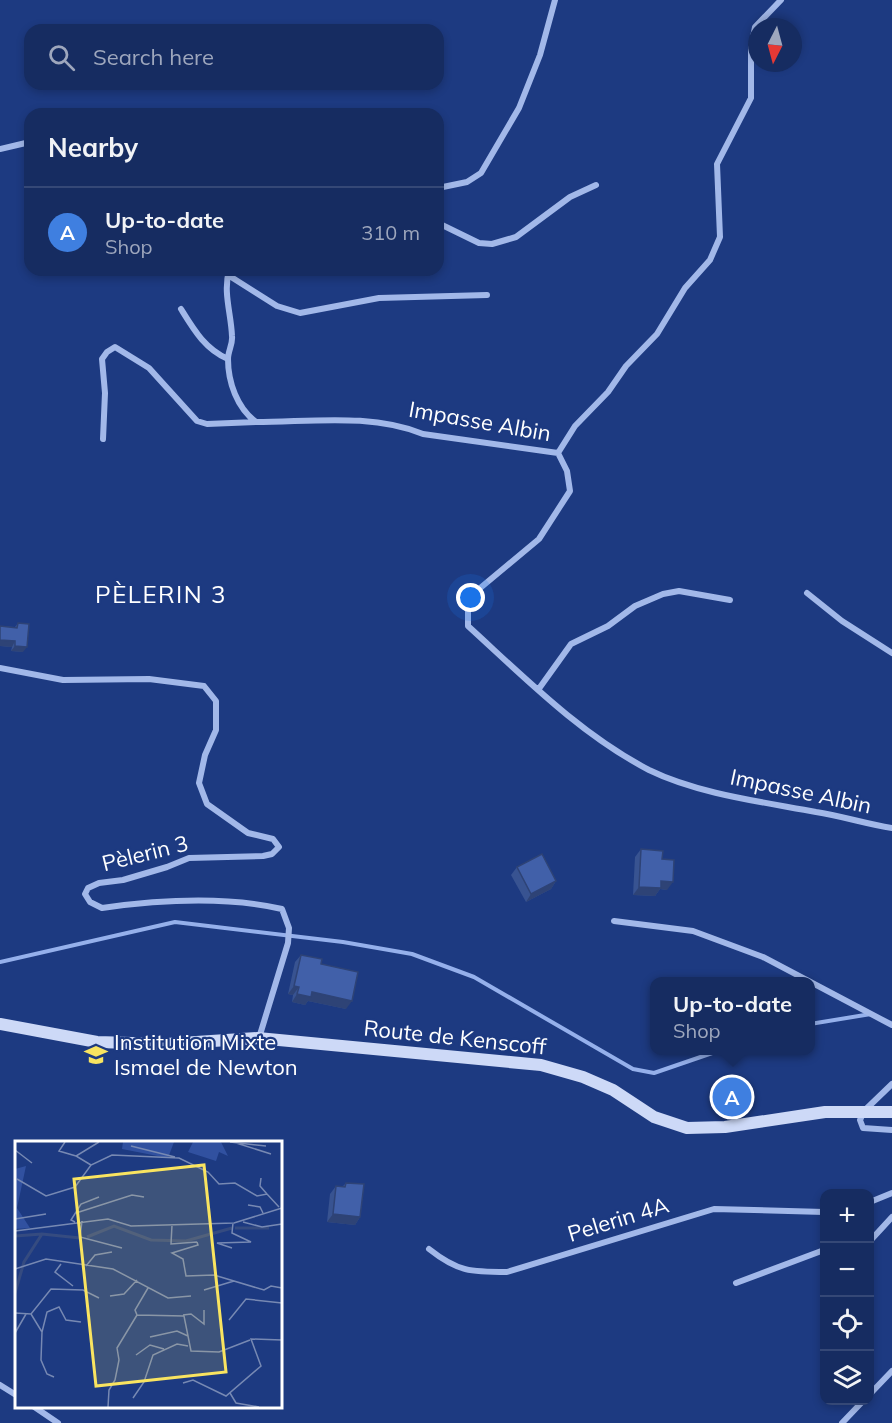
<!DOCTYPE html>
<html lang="en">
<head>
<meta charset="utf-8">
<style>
  body { margin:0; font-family:Mulish,sans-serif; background:#1f3467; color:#f1f3f6 }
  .controls { position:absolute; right:18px; bottom:18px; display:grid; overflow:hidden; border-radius:12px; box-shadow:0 3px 9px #0003 }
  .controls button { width:54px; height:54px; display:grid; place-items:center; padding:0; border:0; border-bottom:2px solid #354876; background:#162c61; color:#f1f3f6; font:30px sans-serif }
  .compass { position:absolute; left:748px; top:18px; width:54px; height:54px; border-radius:50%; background:#162c61; box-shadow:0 3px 9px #0003; rotate:186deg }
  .you { position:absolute; left:471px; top:598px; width:21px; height:21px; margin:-15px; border:4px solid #fff; border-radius:50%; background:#1a73e8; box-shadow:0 0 0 9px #1a73e833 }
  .badge { display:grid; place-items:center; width:39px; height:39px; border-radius:50%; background:#ea580c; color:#fff; font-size:20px; font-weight:700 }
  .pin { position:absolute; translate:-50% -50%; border:3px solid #fff; box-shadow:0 2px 6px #0006 }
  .popup { position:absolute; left:650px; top:977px; width:165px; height:78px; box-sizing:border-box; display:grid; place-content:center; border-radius:12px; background:#162c61; filter:drop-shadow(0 2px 4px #0005); font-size:20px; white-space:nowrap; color:#9ea7bd }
  .popup b { font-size:22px; color:#f1f3f6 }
  .popup::after { content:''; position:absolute; left:50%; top:100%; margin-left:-12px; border:12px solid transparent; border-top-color:#162c61 }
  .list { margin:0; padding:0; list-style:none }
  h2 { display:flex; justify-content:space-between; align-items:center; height:78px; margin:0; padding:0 24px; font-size:26px }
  h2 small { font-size:20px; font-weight:400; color:#9ea7bd }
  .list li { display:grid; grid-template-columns:39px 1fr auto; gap:18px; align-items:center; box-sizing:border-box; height:90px; padding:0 24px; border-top:2px solid #354876 }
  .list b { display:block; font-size:22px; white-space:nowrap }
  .list p { margin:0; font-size:20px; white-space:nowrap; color:#9ea7bd }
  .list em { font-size:20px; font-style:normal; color:#9ea7bd }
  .icon { flex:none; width:33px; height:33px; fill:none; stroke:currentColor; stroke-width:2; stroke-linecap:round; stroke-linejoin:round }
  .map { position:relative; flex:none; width:892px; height:1423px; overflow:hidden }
  .search { position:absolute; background:#162c61; box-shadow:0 3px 9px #0003; left:24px; top:24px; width:420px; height:66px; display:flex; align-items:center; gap:15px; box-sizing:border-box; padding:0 21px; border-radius:18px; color:#9ea7bd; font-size:22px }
  .panel { position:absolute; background:#162c61; box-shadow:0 3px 9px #0003; left:24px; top:108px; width:420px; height:168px; border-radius:18px }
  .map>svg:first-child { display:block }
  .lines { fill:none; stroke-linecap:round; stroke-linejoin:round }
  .stream { stroke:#95b0eb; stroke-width:4 }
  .minor { stroke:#a2b8e9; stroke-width:6 }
  .secondary { stroke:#cdd9f7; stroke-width:12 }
  .wall { fill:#385391 }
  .shaded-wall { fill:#2e4376 }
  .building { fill:#4160a9; stroke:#2e4376; stroke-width:1.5 }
  .labels { text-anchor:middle; stroke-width:4.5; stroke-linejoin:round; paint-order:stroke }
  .street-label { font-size:22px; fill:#fff; stroke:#1d3a81 }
  .poi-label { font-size:22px; fill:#fff; stroke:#1d3a81; text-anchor:start }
  .neighbourhood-label { font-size:24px; letter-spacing:1.5px; fill:#fff; stroke:#1d3a81 }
  .inset-river { fill:none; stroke:#354b80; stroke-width:3 }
  .inset-road { fill:none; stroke:#7789b3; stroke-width:1.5 }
  .view { fill:#f9e460; fill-opacity:0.15; stroke:#f9e460; stroke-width:3 }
  .inset-edge { fill:none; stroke:#fff; stroke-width:3 }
</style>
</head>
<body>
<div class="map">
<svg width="892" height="1423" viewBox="0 0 892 1423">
  <rect width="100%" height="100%" fill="#1d3a81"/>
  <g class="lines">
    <path class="stream" d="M0,962L175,922L343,942L412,954L474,977L633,1069L654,1073L721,1050
      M810,1024L871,1014"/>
    <path class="minor" d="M0,149L30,142
      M438,188L467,182L481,173L519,108L540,55L555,0
      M438,223L479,243L492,244L516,237L570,197L596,185
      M229,270C223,293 231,313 232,336C233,344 228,351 228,359C228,382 237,408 256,422C311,422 371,413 423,434L558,453L567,471L570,491L539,539L479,589L468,607V626C524,677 580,734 649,770C698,794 763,802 816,812C842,816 866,824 892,828
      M228,275L277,306L300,313L379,298L487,295
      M181,309C194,330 205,349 228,359
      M103,439L105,393L102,359L107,352L115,347L149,368L197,421L207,424L256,422
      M558,453L575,426L608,392L626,366L657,334L685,288L710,260L720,237L717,164L751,98V47L755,27L781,0
      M807,593L842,621L892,653
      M0,668L63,680L149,679L204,686L216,701V730L205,755L199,783L207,804L248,833L273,839L279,847L272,854L263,856L189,858L167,867L123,880L99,883L88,888L85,894L90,902L102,908C159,900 225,896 282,909L289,928L288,943L259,1038
      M538,690L571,644L608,626L635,606L663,594L679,591L730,600
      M614,921L693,931L763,957L892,1025
      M892,1084L864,1111L860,1120L863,1128L892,1130
      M870,1202L892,1193
      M870,1241L892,1217
      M429,1249C458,1272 471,1272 507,1272L714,1209L824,1212
      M736,1283L824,1250
      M0,1385L16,1395
      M870,1394L892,1371
      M33,1406L58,1423
      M842,1423L864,1400"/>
    <path class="secondary" d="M0,1024L97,1042L166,1044L258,1038L541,1065L583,1077L613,1090L654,1117L687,1128L725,1127L825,1112H892"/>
  </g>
  <path class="wall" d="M18,623L23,652L11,651L12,647L0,646V626L15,627Z
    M641,849L662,859L667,890L660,889L655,896L633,895L635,857Z
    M517,867L556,881L551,889L526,902L511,875Z
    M301,955L346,1009L308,1001L305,1005L292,1002L293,995L288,994L295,962Z
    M346,1183L360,1217L355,1225L327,1222L330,1194L336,1186H343Z"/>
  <path class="shaded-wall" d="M0,640L15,641L12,647L0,646Z
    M15,646L27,647L23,652L11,651Z
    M556,881L551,889L526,902L531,894Z
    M661,881L673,882L667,890L660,889L655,896L633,895L639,887Z
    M294,986L299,987L293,995L288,994Z
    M312,992L352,1001L346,1009L308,1001L305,1005L292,1002L297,994Z
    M333,1214L360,1217L355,1225L327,1222Z"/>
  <path class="building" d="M18,623L29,624L27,647L15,646V641L0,640V626L17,628Z
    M641,849L663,851L662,859L674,860L673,882L661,881V888L639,887Z
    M542,854L556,881L531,894L517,867Z
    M301,955L322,959L321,964L358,972L352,1001L312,992L311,997L297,994L299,987L294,986Z
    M346,1183L364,1184L360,1217L333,1214L336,1186L345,1187Z"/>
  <defs>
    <g id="school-bare" transform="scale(1.8)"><path d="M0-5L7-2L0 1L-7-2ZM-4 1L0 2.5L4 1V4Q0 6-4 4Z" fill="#f9e460" stroke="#1d3a81" stroke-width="2.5" paint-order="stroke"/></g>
  </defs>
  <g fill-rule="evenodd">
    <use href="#school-bare" x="96" y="1055"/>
  </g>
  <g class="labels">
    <g class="street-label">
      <text transform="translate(480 421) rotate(10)" y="8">Impasse Albin</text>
      <text transform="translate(801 791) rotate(12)" y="8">Impasse Albin</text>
      <text transform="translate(145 853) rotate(-14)" y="8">Pèlerin 3</text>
      <text transform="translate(455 1037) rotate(6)" y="8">Route de Kenscoff</text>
      <text transform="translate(618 1219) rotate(-17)" y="8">Pelerin 4A</text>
    </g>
    <g class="poi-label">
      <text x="114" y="1050">Institution Mixte<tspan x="114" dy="25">Ismael de Newton</tspan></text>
    </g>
    <g class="neighbourhood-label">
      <text x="161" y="603">PÈLERIN 3</text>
    </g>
  </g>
  <g transform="translate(15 1141)">
    <rect width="267" height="267" fill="#1d3a81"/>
    <path d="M108,1H159L153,17L107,8ZM178,1H206L213,15L204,11L201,20L173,11ZM11,25L2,67L15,87L0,88V28Z" fill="#3151a0"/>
    <path class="inset-river" d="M220,87H254M0,95L27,93L65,97M72,96L99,85L136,99L171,100L217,87M0,152L9,121L27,93"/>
    <path class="inset-road" d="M50,1L44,10L61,15M215,1L251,5M218,1L256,13M116,5L160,16M0,9L17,22M76,24L61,15L84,1M246,37L245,45L252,53M2,38L31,55L60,46L76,24L97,14L164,17L193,31L204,43L220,42L242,55L252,53L264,66M233,64L245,66L248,72M61,72L117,54L129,56M0,78L31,73M67,80L65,96L107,107M60,81L56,79L66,63L84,56M228,81L247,86L267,83M157,84L156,103L182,101M0,90L93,78L116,85L219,82L267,67M182,101L183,104L157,112L168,118L171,135L199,134L249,149L256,145L267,147M217,107L202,102L236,101L217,92L218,82M46,123L40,131L58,145M71,125L80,114L97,111M0,128L31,118L98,128L153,157L176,155M133,147L120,169L122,174L169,175L176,210L204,211L235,199M189,149L219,140M95,155L109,153L122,139M0,172L16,173L36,148L68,149L84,157M16,173L27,191L26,219L32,233L39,236M168,174L176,173L189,183V169M214,179L231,158L267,162M27,191L32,171L44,166L51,179L66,181M0,192L11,173M135,196L162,190L173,195M121,214L135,204L149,208M168,242L178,239L211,255L246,225L236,198L267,199M215,252L221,262L244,266M118,257L129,241L138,214L162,203L173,205M93,266L94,249L100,239L104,219L102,207L122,174"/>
    <path class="view" d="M189,24L211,231L81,245L59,38Z"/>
    <rect width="267" height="267" class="inset-edge"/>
  </g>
</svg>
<div class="controls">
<button>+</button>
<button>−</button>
<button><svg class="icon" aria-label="locate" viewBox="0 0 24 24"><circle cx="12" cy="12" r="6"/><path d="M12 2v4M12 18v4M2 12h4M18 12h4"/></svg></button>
<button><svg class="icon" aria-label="layers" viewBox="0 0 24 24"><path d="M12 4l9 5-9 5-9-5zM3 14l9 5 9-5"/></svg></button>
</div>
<svg class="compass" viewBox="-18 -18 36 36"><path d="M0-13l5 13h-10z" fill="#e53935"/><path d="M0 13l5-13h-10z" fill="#9ea7bd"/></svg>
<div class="you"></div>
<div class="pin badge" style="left:732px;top:1097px;background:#3f7fe0">A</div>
<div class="popup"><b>Up-to-date</b>Shop</div>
<div class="search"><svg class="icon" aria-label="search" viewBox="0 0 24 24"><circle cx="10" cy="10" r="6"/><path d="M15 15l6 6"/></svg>Search here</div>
<section class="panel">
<h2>Nearby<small></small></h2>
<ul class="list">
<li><span class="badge" style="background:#3f7fe0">A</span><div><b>Up-to-date</b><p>Shop</p></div><em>310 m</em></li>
</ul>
</section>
</div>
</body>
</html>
